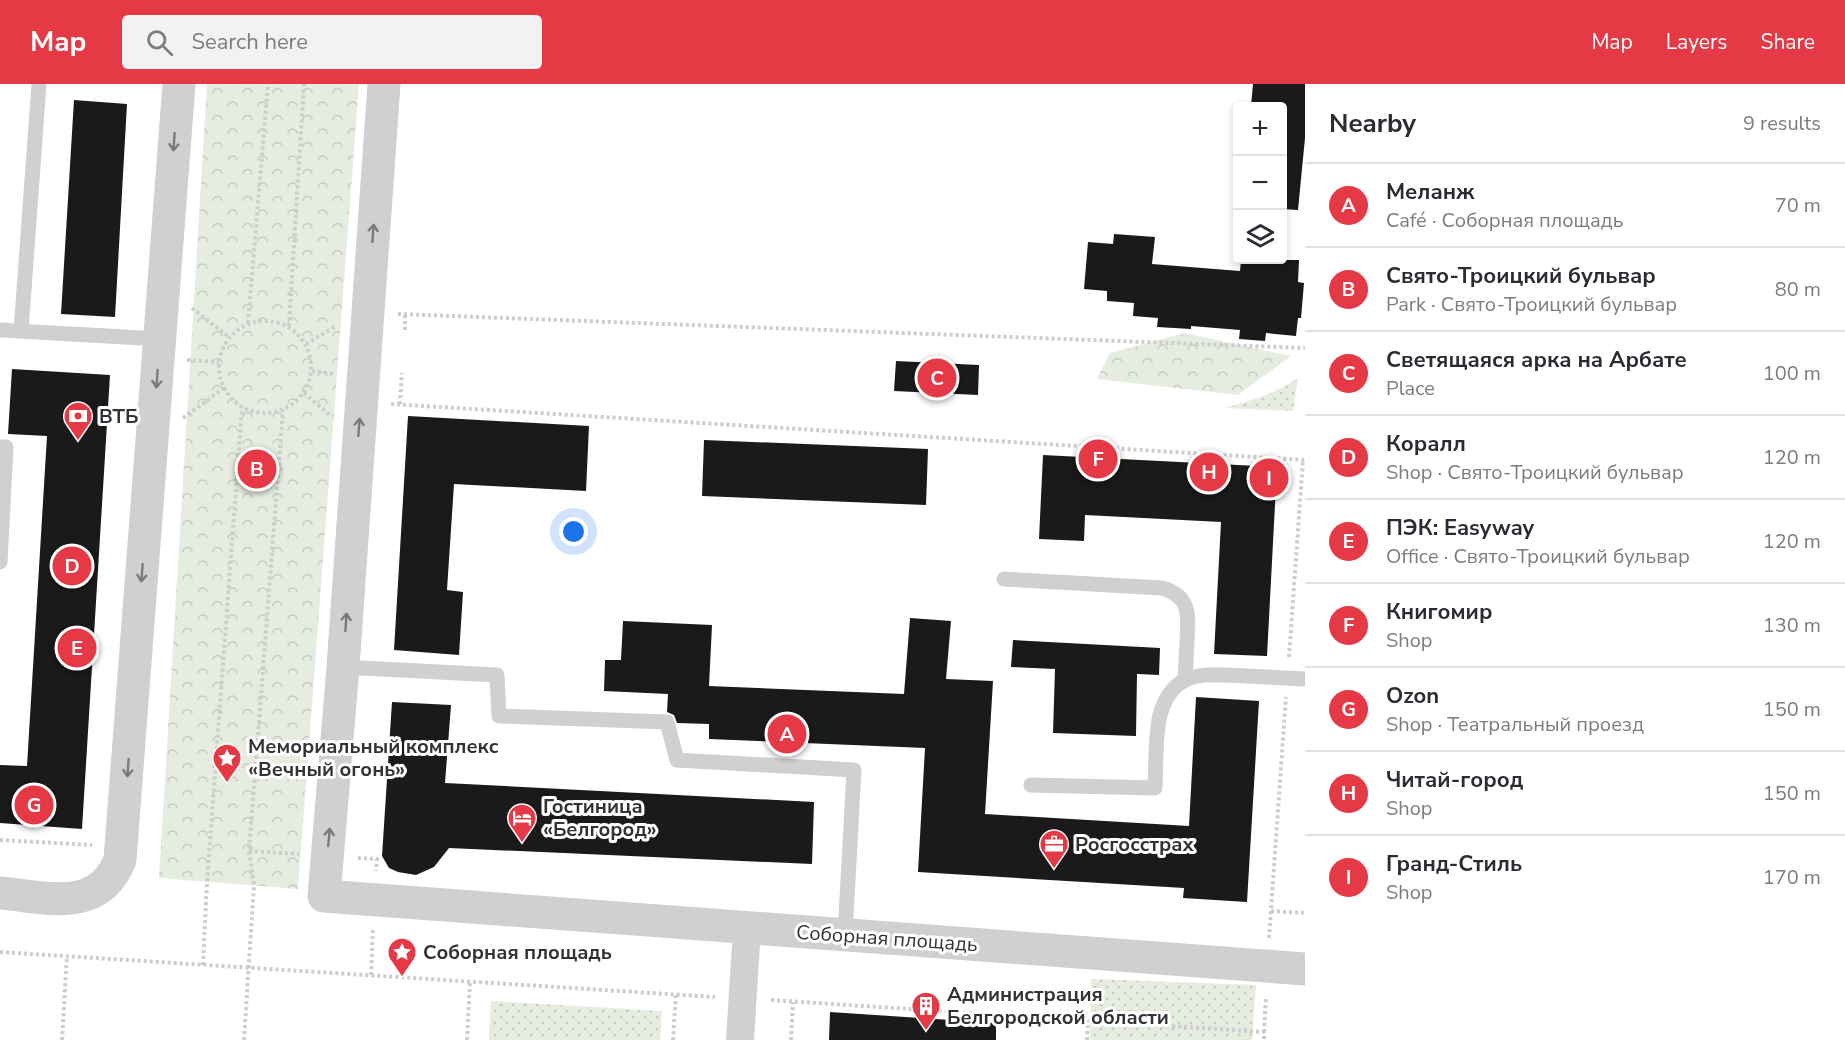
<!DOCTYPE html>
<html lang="en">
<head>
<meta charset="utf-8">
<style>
  body { margin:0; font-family:"Nunito Sans",sans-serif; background:#f2f2f3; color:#2b2b33 }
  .controls { position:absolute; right:18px; top:18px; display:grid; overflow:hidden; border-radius:6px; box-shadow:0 3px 9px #0003 }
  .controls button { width:54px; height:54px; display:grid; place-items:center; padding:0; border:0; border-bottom:2px solid #e1e1e2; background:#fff; color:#2b2b33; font:30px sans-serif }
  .you { position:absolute; left:574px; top:448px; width:21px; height:21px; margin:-15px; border:4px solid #fff; border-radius:50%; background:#1a73e8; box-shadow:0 0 0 9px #1a73e833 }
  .badge { display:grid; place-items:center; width:39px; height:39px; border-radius:50%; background:#e63946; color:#fff; font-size:20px; font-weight:700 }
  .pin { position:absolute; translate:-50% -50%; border:3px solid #fff; box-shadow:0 2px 6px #0006 }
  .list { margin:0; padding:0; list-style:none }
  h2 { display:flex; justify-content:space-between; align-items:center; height:78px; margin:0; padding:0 24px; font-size:26px }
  h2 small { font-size:20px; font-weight:400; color:#7c7c81 }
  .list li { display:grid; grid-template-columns:39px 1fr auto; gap:18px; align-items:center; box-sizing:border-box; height:84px; padding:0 24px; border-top:2px solid #e1e1e2 }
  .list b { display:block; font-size:22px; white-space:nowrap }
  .list p { margin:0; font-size:20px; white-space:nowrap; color:#7c7c81 }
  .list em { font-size:20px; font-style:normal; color:#7c7c81 }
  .icon { flex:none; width:33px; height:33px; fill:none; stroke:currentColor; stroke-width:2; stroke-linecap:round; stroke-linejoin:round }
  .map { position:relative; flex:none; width:1305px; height:956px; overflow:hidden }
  header { display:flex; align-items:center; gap:36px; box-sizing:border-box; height:84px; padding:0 30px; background:#e63946; color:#fff }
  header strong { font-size:28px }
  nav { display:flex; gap:33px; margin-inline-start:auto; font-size:21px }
  .search { width:420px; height:54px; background:#f2f2f3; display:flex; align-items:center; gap:15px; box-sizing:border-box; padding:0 21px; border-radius:6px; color:#7c7c81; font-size:22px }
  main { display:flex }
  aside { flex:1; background:#fff }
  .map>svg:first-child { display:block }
  .grass { fill:url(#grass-dots) }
  .forest { fill:url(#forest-crowns) }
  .building { fill:#1a1a1a }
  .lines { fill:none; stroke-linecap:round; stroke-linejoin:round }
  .path { stroke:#cdcdcd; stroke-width:4; stroke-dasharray:3 3; stroke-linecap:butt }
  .service { stroke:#d0d0d0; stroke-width:15 }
  .minor { stroke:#d0d0d0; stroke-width:28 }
  .tertiary { stroke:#d0d0d0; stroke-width:33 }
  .oneway { stroke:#7a7a7a }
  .labels { text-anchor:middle; stroke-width:6; stroke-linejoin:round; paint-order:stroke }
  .poi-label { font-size:20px; font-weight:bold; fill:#333; stroke:#fff; text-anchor:start }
  .street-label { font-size:20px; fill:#333; stroke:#fff }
</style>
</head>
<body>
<header>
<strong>Map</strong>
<div class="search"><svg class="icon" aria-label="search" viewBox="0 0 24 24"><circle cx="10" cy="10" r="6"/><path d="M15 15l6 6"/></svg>Search here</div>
<nav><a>Map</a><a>Layers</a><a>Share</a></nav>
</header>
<main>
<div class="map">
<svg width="1305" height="956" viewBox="0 0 1305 956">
  <defs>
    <pattern id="grass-dots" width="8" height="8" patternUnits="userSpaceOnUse" patternTransform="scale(1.5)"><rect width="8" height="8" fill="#e6ecdf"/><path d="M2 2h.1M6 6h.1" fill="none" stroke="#c6cbc0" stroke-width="1.8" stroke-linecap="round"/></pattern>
    <pattern id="forest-crowns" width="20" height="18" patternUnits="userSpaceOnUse" patternTransform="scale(1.5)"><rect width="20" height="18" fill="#e6ecdf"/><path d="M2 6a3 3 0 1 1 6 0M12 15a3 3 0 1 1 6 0" fill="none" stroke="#c6cbc0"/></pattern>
  </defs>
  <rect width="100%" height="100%" fill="#fff"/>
  <path class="grass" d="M1298,294L1293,327L1224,324C1251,317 1274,310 1298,294Z
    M1091,895L1256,901L1252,956H1090Z
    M491,917L662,927L660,956H489Z"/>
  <path class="forest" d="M207,0H359L298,805L159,794Z
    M1185,249L1291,272L1238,311L1097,295L1110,269Z"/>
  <path class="building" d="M1253,0H1305V54L1298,126L1282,125V22H1251Z
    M74,16L127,20L115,233L61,230Z
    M1114,150L1155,153L1152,180L1240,187L1241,176H1299L1298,198L1304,199L1301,234H1298L1296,252L1266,249L1265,257L1239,255L1240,246L1191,242V245L1157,243L1158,234L1133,232L1134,219L1107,217V207L1084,205L1088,158L1113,160Z
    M896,277L979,281L978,311L894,307Z
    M12,285L110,291L82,745L0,739V681L27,682L47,352L8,350Z
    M408,332L589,342L586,407L454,400L447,506L463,508L459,571L394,566Z
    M704,356L928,365L926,421L702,412Z
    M1043,371L1277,383L1267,572L1214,570L1221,438L1085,431L1084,457L1039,455Z
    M910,534L951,537L946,595L993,597L985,730L1189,742L1196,613L1259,617L1247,818L1183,814L1184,804L918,788L925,664L709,655V640L677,639L674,631L667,628L668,610L604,607L605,576H621L623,537L712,541L709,602L904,610Z
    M1013,556L1160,564L1159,591L1137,590L1136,652L1053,649L1055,585L1011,583Z
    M392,618L451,621L445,699L814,718L812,780L449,764L434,783L416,791L398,788L389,784L382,772Z
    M830,928L996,939V956H829Z"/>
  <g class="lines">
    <path class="path" d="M192,224L229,253
      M398,230L1305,264
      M405,231V246
      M219 283a46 46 0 1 1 92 0a46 46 0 1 1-92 0Z
      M248,239L268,0
      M289,242L304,0
      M306,260L336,242
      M187,276L219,278
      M312,287L335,290
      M304,309L331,332
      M391,320L1305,376
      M400,320L402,289
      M183,334L224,304
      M1289,573L1303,376
      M0,756L92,761
      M249,767L299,770
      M358,774L377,775L376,787
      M1271,827L1305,829
      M1269,854L1286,613
      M0,868L715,913
      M203,881L207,798L242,323
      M371,891L373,846
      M771,916L1264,948V956
      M1264,948L1266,912
      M62,956L67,872
      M244,956L254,801L249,767L283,326
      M467,956L470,897
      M673,956L676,910
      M791,956L793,918
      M1087,956L1088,936"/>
    <path class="service" d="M0,246L160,255
      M21,247L39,0
      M0,363H6L0,478
      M1004,495L1162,504C1192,513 1188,532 1187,557C1186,570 1186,583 1185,595
      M343,583L497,591L499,632L667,638L677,676L854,686L845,851
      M1031,701L1155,704C1156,683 1155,651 1160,631C1173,584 1206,590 1245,592C1265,593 1285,594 1305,595"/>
    <path class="minor" d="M740,956L747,844"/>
    <path class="tertiary" d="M384,0L343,583L324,812L1305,885
      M0,809C47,813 98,830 120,776L179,0"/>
  </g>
  <defs><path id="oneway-shaft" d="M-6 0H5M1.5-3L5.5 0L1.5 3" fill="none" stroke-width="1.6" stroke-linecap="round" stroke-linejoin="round" transform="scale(1.5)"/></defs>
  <g class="oneway">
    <use href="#oneway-shaft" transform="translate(174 58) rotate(94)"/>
    <use href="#oneway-shaft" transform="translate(373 149) rotate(-86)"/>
    <use href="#oneway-shaft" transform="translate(157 295) rotate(94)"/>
    <use href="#oneway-shaft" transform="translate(359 343) rotate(-86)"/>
    <use href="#oneway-shaft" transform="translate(142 489) rotate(94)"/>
    <use href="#oneway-shaft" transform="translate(346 538) rotate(-86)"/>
    <use href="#oneway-shaft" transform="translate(128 684) rotate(94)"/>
    <use href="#oneway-shaft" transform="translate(329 753) rotate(-85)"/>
  </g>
  <defs>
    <g id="bank-pin" transform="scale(1.5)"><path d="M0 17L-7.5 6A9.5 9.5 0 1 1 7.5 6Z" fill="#e63946" stroke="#fff"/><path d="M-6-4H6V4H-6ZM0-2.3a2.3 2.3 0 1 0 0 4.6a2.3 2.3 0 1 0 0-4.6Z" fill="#fff"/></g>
    <g id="sight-pin" transform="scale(1.5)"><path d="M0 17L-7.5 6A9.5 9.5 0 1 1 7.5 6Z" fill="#e63946" stroke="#fff"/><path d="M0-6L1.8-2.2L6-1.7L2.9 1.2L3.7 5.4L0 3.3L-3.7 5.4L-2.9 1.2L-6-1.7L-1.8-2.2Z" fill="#fff"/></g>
    <g id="hotel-pin" transform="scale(1.5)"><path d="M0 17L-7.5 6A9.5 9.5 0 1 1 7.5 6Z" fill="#e63946" stroke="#fff"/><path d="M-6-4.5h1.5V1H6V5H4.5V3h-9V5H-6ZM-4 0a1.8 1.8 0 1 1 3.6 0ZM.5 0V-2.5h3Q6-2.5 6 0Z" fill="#fff"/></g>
    <g id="office-pin" transform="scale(1.5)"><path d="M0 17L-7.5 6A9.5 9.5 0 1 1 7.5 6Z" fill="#e63946" stroke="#fff"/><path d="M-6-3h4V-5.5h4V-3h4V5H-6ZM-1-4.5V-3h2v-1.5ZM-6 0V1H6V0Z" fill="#fff"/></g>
    <g id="building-pin" transform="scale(1.5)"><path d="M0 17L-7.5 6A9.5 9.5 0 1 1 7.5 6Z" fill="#e63946" stroke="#fff"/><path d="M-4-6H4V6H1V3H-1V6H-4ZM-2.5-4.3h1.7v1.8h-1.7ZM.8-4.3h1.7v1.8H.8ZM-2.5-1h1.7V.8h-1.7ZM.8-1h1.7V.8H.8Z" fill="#fff"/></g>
  </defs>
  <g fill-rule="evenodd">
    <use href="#bank-pin" x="78" y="332"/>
    <use href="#sight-pin" x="227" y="674"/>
    <use href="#hotel-pin" x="522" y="734"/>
    <use href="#office-pin" x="1054" y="760"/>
    <use href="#sight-pin" x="402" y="868"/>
    <use href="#building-pin" x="926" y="922"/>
  </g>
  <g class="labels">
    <g class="poi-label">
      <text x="99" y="339">ВТБ</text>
      <text x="248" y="669">Мемориальный комплекс<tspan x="248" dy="23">«Вечный огонь»</tspan></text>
      <text x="543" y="729">Гостиница<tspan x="543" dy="23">«Белгород»</tspan></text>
      <text x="1075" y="767">Росгосстрах</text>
      <text x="423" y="875">Соборная площадь</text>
      <text x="947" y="917">Администрация<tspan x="947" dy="23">Белгородской области</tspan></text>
    </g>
    <g class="street-label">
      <text transform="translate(887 854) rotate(4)" y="7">Соборная площадь</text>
    </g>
  </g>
</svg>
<div class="controls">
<button>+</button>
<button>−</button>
<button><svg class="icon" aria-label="layers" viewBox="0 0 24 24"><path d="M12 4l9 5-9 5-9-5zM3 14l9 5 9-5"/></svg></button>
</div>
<div class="you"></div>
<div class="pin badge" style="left:787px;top:650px">A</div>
<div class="pin badge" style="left:257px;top:385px">B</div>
<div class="pin badge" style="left:937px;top:294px">C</div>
<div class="pin badge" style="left:72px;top:482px">D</div>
<div class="pin badge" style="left:77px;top:564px">E</div>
<div class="pin badge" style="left:1098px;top:375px">F</div>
<div class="pin badge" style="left:34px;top:721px">G</div>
<div class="pin badge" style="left:1209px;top:388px">H</div>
<div class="pin badge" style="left:1269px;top:394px">I</div>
</div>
<aside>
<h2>Nearby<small>9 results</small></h2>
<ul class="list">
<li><span class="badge">A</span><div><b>Меланж</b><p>Café · Соборная площадь</p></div><em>70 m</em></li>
<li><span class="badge">B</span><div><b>Свято-Троицкий бульвар</b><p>Park · Свято-Троицкий бульвар</p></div><em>80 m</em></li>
<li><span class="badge">C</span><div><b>Светящаяся арка на Арбате</b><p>Place</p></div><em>100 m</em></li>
<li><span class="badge">D</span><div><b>Коралл</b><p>Shop · Свято-Троицкий бульвар</p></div><em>120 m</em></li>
<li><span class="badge">E</span><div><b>ПЭК: Easyway</b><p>Office · Свято-Троицкий бульвар</p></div><em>120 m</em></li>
<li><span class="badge">F</span><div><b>Книгомир</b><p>Shop</p></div><em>130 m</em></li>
<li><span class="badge">G</span><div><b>Ozon</b><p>Shop · Театральный проезд</p></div><em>150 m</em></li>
<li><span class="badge">H</span><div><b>Читай-город</b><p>Shop</p></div><em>150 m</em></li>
<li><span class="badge">I</span><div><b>Гранд-Стиль</b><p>Shop</p></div><em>170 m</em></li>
</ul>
</aside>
</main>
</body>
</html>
